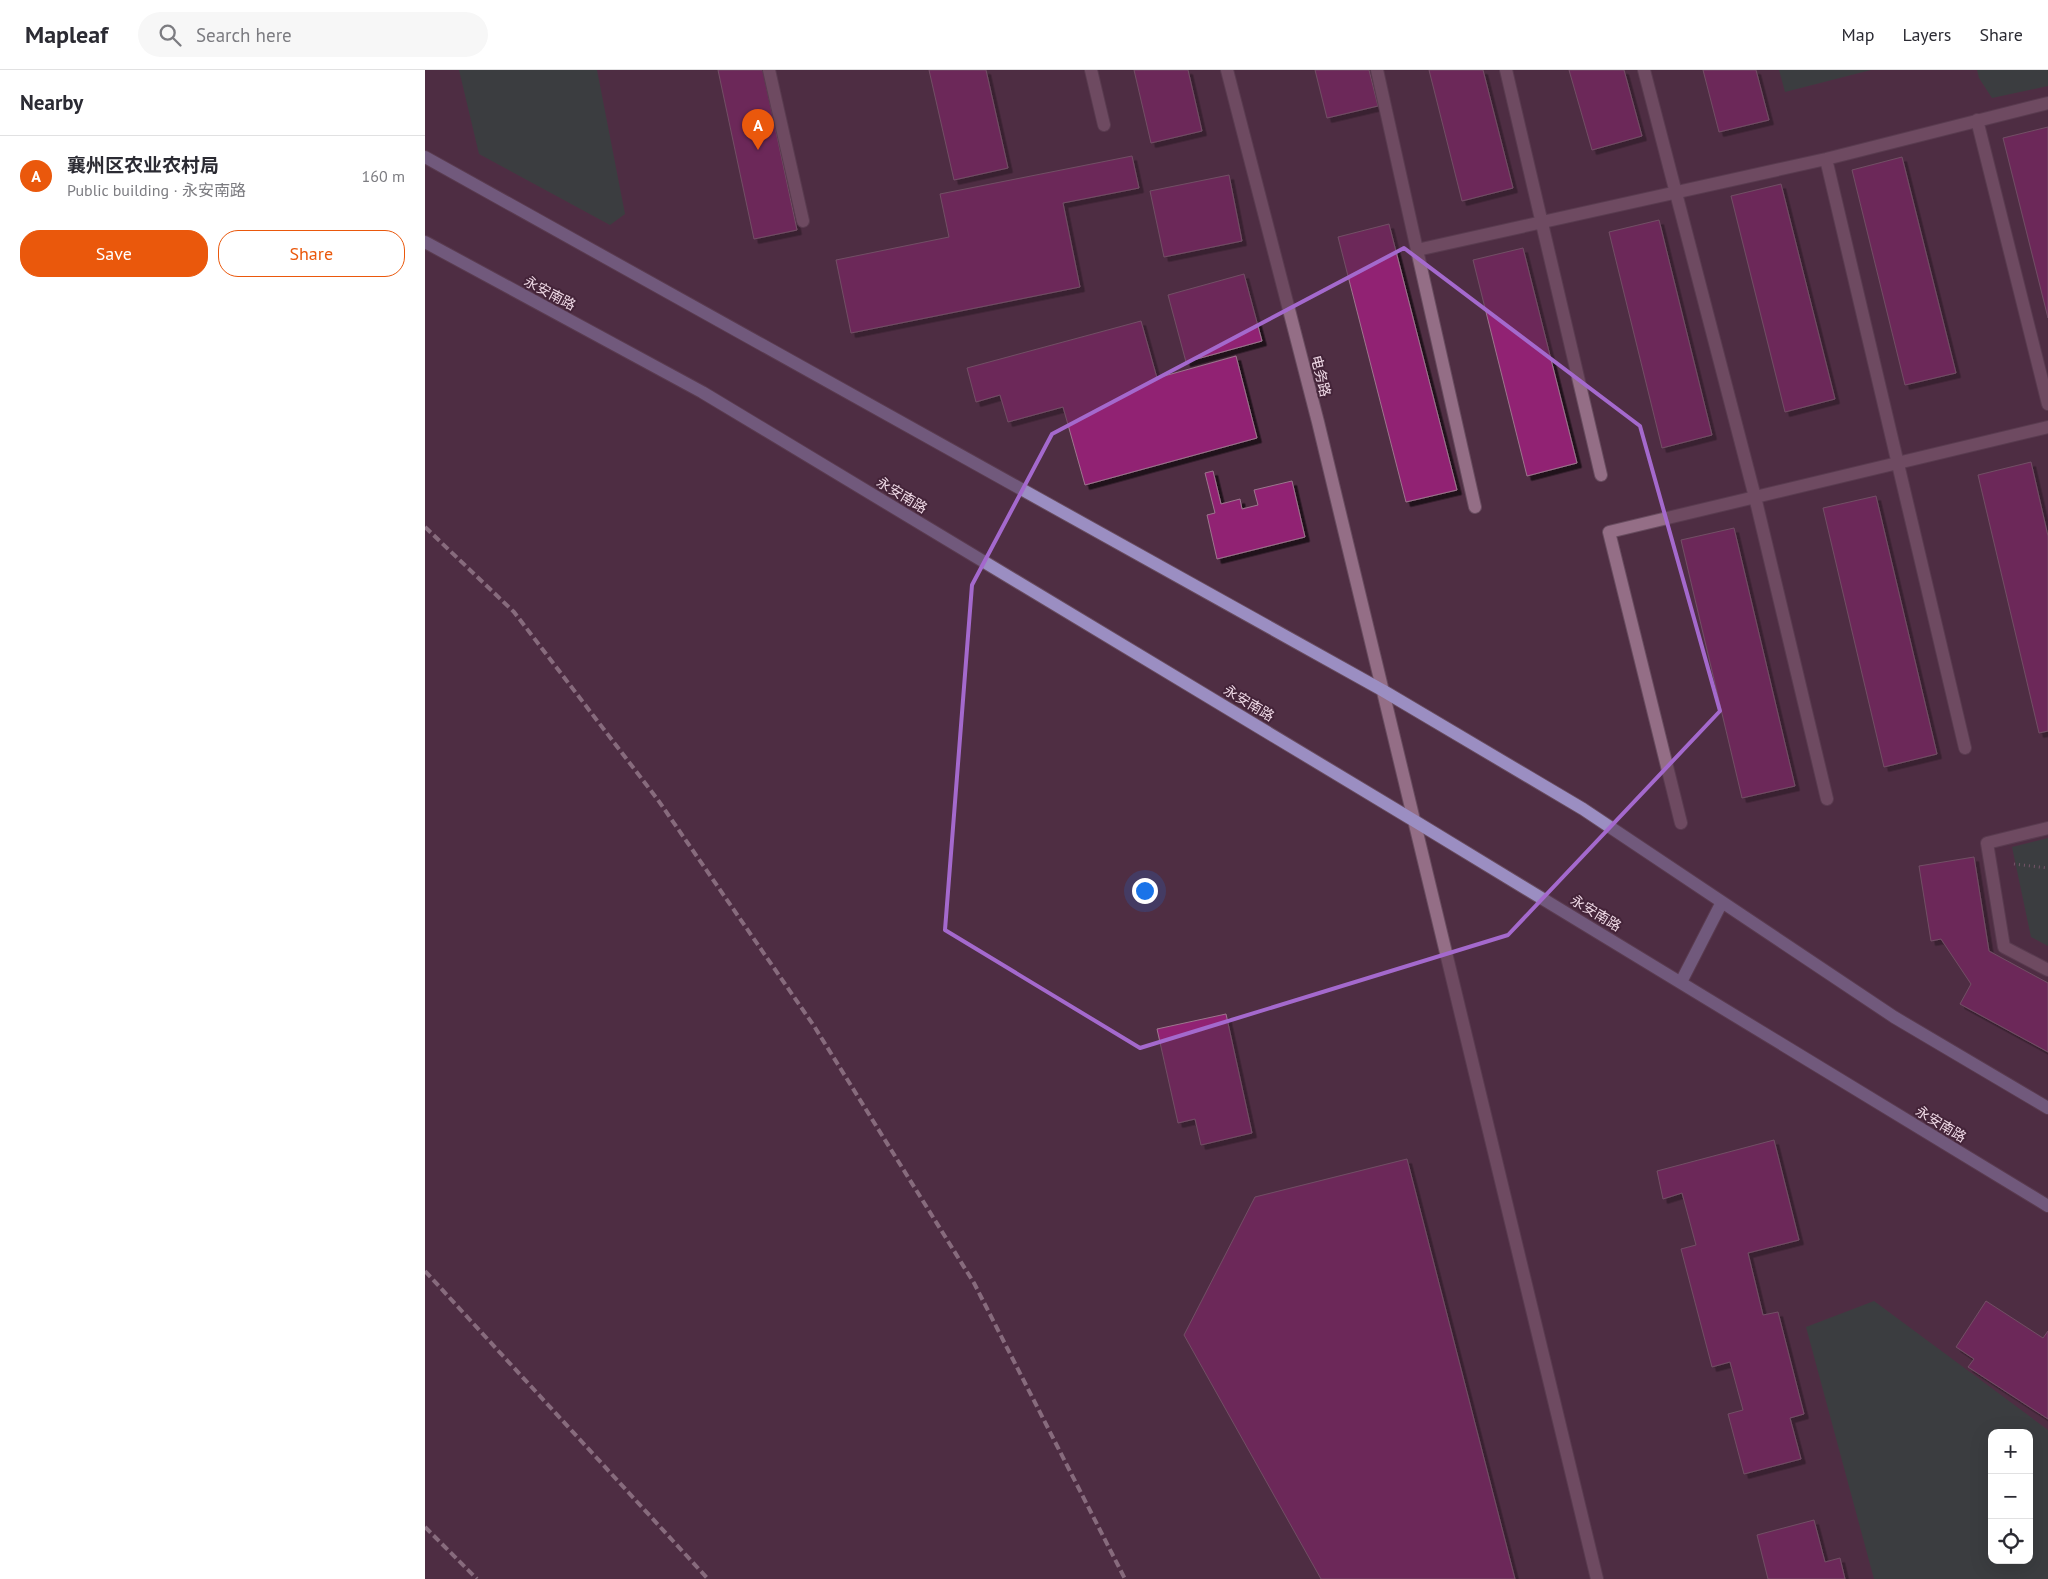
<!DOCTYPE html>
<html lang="en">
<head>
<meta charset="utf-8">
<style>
  body { margin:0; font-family:"PT Sans","Noto Sans SC",sans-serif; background:#f7f7f7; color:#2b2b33 }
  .controls { position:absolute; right:15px; bottom:15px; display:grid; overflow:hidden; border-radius:10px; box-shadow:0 5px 20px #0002 }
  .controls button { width:45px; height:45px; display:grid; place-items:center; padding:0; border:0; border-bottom:1px solid #e1e1e2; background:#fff; color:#2b2b33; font:25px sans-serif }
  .you { position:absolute; left:719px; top:820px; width:18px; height:18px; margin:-12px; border:4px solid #fff; border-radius:50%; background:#1a73e8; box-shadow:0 0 0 8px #1a73e833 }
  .badge { display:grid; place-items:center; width:32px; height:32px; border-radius:50%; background:#ea580c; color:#fff; font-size:16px; font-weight:700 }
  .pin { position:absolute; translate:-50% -41px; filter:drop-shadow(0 1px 2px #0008) }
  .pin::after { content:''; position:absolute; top:26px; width:18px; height:15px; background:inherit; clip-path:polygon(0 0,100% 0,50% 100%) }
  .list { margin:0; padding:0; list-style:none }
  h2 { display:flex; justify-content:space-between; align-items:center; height:65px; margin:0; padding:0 20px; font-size:21px }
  h2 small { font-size:16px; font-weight:400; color:#7c7c81 }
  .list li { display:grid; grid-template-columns:32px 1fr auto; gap:15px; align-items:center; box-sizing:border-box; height:80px; padding:0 20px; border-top:1px solid #e1e1e2 }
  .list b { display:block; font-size:19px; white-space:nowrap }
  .list p { margin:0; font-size:16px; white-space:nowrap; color:#7c7c81 }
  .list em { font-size:16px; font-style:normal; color:#7c7c81 }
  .actions { display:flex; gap:10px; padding:15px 20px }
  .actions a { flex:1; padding:11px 0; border:1px solid #ea580c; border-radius:20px; text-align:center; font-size:18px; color:#ea580c }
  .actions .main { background:#ea580c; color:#fff }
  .icon { flex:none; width:28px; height:28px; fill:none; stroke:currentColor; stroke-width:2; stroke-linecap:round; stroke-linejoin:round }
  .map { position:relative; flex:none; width:1623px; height:1509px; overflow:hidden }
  header { display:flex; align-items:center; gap:30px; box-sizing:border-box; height:70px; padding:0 25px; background:#fff; border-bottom:1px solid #e1e1e2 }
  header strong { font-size:24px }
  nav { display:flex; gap:28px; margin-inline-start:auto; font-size:18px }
  .search { width:350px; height:45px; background:#f7f7f7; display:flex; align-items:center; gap:12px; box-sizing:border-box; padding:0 18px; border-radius:28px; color:#7c7c81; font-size:19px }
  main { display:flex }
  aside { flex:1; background:#fff }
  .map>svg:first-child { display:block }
  .green { fill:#25513c; fill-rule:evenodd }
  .building { fill:#912373; stroke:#9d768e; filter:url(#shadow) }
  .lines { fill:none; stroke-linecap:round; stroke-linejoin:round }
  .minor-casing { stroke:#684c5f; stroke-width:14 }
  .major-casing { stroke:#684c5f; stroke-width:14 }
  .path { stroke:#9f8394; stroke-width:3; stroke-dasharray:1 4; stroke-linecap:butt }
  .minor { stroke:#946e86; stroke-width:12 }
  .major { stroke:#9b8ec2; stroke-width:12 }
  .rail { stroke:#cdb5c4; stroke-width:4; stroke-dasharray:8 4; stroke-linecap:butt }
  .marked { fill:none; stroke:#a469cd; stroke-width:4; stroke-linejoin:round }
  .labels { text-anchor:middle; stroke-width:4; stroke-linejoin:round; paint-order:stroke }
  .street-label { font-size:14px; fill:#efd9e6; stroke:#442439 }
</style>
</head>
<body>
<header>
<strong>Mapleaf</strong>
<div class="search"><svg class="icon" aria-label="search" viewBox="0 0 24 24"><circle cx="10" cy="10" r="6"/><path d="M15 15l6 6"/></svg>Search here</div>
<nav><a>Map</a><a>Layers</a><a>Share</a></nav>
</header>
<main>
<aside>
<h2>Nearby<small></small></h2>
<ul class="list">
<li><span class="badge">A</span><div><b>襄州区农业农村局</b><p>Public building · 永安南路</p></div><em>160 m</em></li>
</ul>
<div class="actions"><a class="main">Save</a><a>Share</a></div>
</aside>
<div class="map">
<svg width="1623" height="1509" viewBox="0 0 1623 1509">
  <defs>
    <filter id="shadow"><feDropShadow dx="4.5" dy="4.5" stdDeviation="0" flood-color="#0009"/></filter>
  </defs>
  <rect width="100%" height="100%" fill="#4f2e43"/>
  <path class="green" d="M34,0H172L200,144L185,155L54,84Z
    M1354,0H1446L1360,22Z
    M1552,0H1623V16L1567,28L1554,8Z
    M1623,768V876L1606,867L1587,777Z
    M1449,1231L1623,1360V1509H1449L1381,1257ZM1567,1363H1604V1490H1567Z"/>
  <path class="building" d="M293,0H338L372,160L329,169Z
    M504,0H561L583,98L529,110Z
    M709,0H763L777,61L726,73Z
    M890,0H944L953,36L902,48Z
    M1004,0H1058L1088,118L1037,131Z
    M1144,0H1199L1217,66L1167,80Z
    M1278,0H1331L1344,50L1294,62Z
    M1623,57V248L1578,68Z
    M707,86L714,118L638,133L655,217L426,263L411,190L524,167L515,124Z
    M1477,87L1531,303L1480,315L1427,100Z
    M804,105L817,171L739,187L725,121Z
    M1356,114L1410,329L1360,342L1306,126Z
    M1234,150L1287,365L1237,378L1184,162Z
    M964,154L1032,420L981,432L913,167Z
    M1098,178L1152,393L1102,406L1048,190Z
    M819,204L837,271L761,292L743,225Z
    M716,251L732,308L811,286L832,368L660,415L638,337L583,352L575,325L551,332L542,298Z
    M1606,392L1623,466V661L1614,663L1553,405Z
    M788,401L796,434L815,429L817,439L833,435L829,420L867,411L880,467L792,489L782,445L790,443L780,403Z
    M1451,426L1512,684L1459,697L1398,438Z
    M1309,458L1370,716L1317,728L1256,470Z
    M1549,787L1564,881L1623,913V982L1535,934L1546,914L1516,869L1506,871L1494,796Z
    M801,944L827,1063L776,1075L770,1049L753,1053L732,959Z
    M1349,1070L1374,1170L1323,1183L1338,1245L1353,1242L1379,1344L1365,1348L1376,1389L1319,1404L1303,1344L1318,1340L1305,1292L1287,1297L1256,1179L1271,1175L1257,1123L1238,1129L1232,1101Z
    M982,1089L1090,1509H896L759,1265L830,1127Z
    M1561,1231L1618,1268L1623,1261V1349L1543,1297L1549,1289L1531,1277Z
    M1389,1450L1400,1492L1415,1488L1420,1509H1343L1332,1465Z"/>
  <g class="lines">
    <g class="minor-casing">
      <path id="minor" d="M344,0L378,151
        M666,0L679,55
        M802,0L893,352L1172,1509
        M952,0L992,180L1401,89L1623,33
        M1081,0L1176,405
        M1219,0L1330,427L1402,729
        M1552,50L1623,334
        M1401,89L1540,678
        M992,180L1050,437
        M1256,753L1184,462L1623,357
        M1623,758L1562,773L1579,877L1623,900"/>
    </g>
    <g class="major-casing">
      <path id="major" d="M0,87L957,620L1158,739L1469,947L1623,1038
        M0,172L277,322L988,750L1623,1136
        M1256,912L1297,832"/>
    </g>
    <path class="path" d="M1589,794L1623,798"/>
    <use href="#minor" class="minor"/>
    <use href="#major" class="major"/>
    <path class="rail" d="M0,457L89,542L233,730L389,956L549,1213L700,1509
      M0,1201L283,1509
      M0,1457L52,1509"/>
  </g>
  <path d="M0 0H1623V1509H0ZM979,178L1215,356L1295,641L1083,865L715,978L520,860L547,515L627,364Z" fill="#4f2e43" fill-opacity=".55" fill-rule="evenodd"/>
  <path class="marked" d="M979,178L1215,356L1295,641L1083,865L715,978L520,860L547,515L627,364Z"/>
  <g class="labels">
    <g class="street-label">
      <text transform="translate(125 223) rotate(28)" y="5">永安南路</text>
      <text transform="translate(896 306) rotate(76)" y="5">电务路</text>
      <text transform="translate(477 425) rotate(31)" y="5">永安南路</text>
      <text transform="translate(824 633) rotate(31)" y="5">永安南路</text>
      <text transform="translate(1171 843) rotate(31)" y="5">永安南路</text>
      <text transform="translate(1516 1054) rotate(31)" y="5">永安南路</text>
    </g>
  </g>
</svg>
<div class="controls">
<button>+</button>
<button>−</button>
<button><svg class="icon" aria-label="locate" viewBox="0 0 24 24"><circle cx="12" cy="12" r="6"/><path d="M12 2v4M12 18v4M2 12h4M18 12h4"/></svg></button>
</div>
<div class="you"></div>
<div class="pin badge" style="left:333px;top:80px">A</div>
</div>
</main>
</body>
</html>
